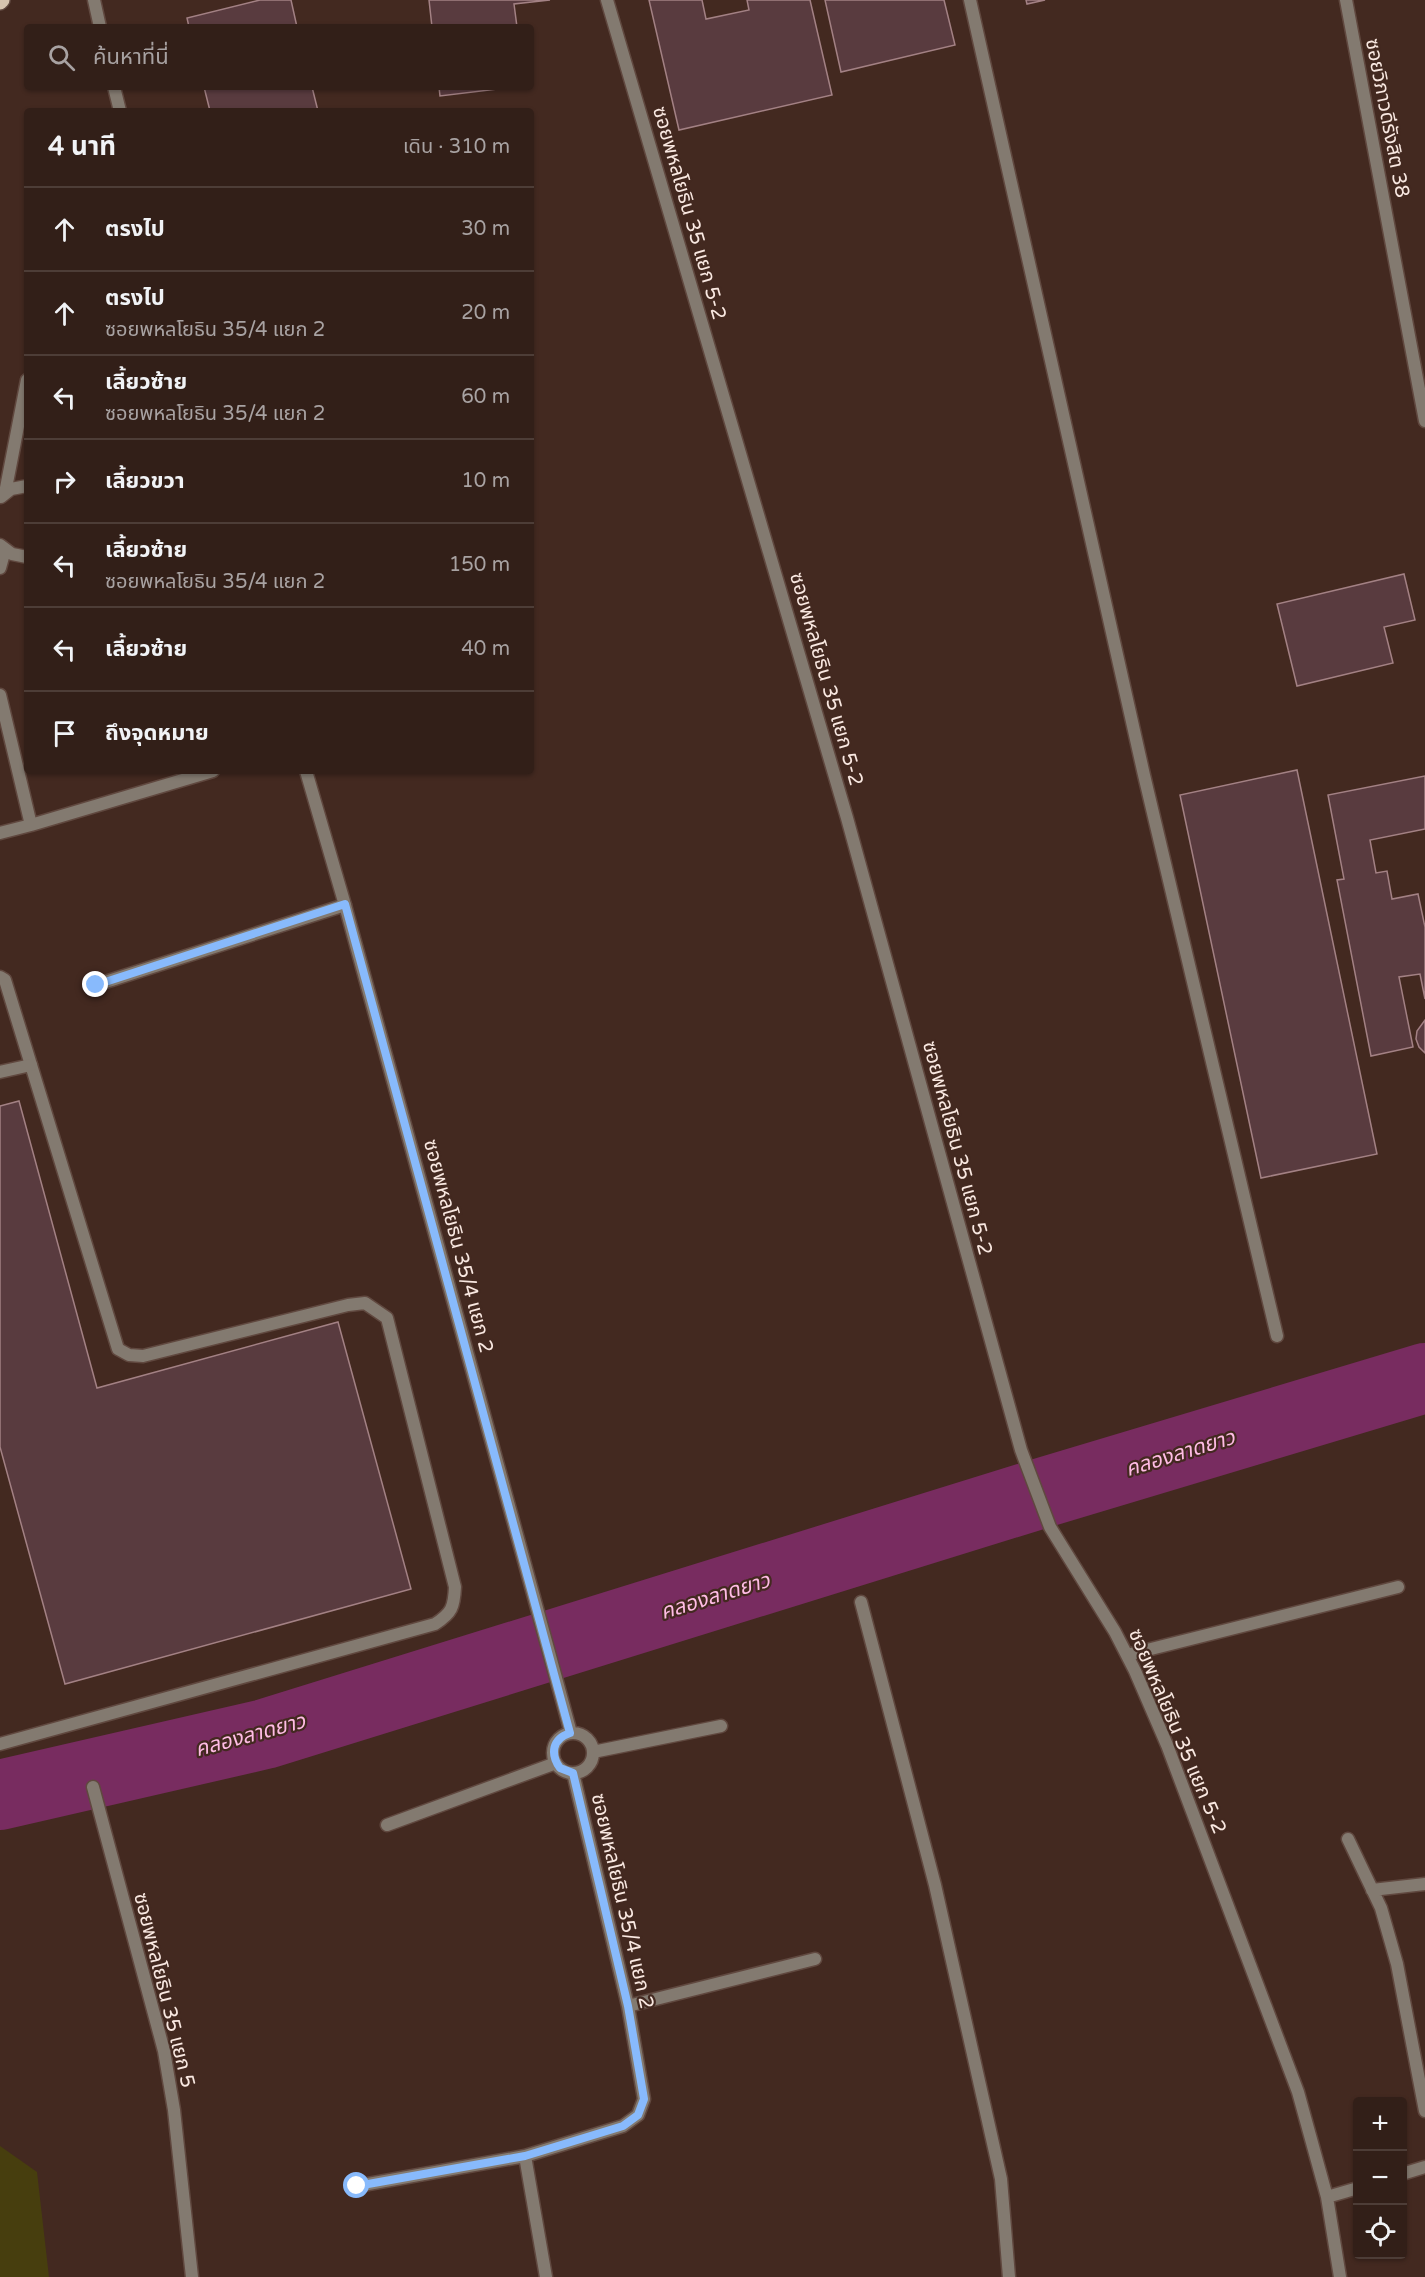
<!DOCTYPE html>
<html lang="th">
<head>
<meta charset="utf-8">
<style>
  body { margin:0; font-family:"Varela Round","Noto Sans Thai",sans-serif; background:#3a2721; color:#f1f3f6 }
  .controls { position:absolute; right:18px; bottom:18px; display:grid; overflow:hidden; border-radius:6px; box-shadow:0 2px 4px #0004 }
  .controls button { width:54px; height:54px; display:grid; place-items:center; padding:0; border:0; border-bottom:2px solid #4d3d37; background:#321f18; color:#f1f3f6; font:30px sans-serif }
  .stop { position:absolute; width:18px; height:18px; margin:-14px; border:4px solid #88bafc; border-radius:50%; background:#fff }
  .stop.end { background:#88bafc; border-color:#fff; box-shadow:0 2px 6px #0008 }
  .list { margin:0; padding:0; list-style:none }
  h2 { display:flex; justify-content:space-between; align-items:center; height:78px; margin:0; padding:0 24px; font-size:26px }
  h2 small { font-size:20px; font-weight:400; color:#a8a2a2 }
  .list li { display:grid; grid-template-columns:39px 1fr auto; gap:18px; align-items:center; box-sizing:border-box; height:84px; padding:0 24px; border-top:2px solid #4d3d37 }
  .list b { display:block; font-size:22px; white-space:nowrap }
  .list p { margin:0; font-size:20px; white-space:nowrap; color:#a8a2a2 }
  .list em { font-size:20px; font-style:normal; color:#a8a2a2 }
  .icon { flex:none; width:33px; height:33px; fill:none; stroke:currentColor; stroke-width:2; stroke-linecap:round; stroke-linejoin:round }
  .map { position:relative; flex:none; width:1425px; height:2277px; overflow:hidden }
  .search { position:absolute; background:#321f18; box-shadow:0 2px 4px #0004; left:24px; top:24px; width:510px; height:66px; display:flex; align-items:center; gap:15px; box-sizing:border-box; padding:0 21px; border-radius:6px; color:#a8a2a2; font-size:22px }
  .panel { position:absolute; background:#321f18; box-shadow:0 2px 4px #0004; left:24px; top:108px; width:510px; height:666px; border-radius:6px }
  .map>svg:first-child { display:block }
  .green { fill:#473e0e }
  .lines { fill:none; stroke-linecap:round; stroke-linejoin:round }
  .river { stroke:#782c60; stroke-width:70 }
  .building { fill:#593b3f; stroke:#a38184; stroke-width:1.5 }
  .service-casing { stroke:#60483f; stroke-width:15 }
  .minor-casing { stroke:#60483f; stroke-width:15 }
  .primary-casing { stroke:#60483f; stroke-width:18 }
  .service { stroke:#837a70; stroke-width:12 }
  .minor { stroke:#837a70; stroke-width:12 }
  .primary { stroke:#d6c3ae; stroke-width:15 }
  .route { stroke:#88bafc; stroke-width:8 }
  .labels { text-anchor:middle; stroke-width:4.5; stroke-linejoin:round; paint-order:stroke }
  .street-label { font-size:20px; fill:#f9e8e1; stroke:#432920 }
  .water-label { font-size:21px; font-style:italic; fill:#ffbce5; stroke:#432920 }
</style>
</head>
<body>
<div class="map">
<svg width="1425" height="2277" viewBox="0 0 1425 2277">
  <rect width="100%" height="100%" fill="#432920"/>
  <path class="green" d="M0,2146L37,2172L49,2277H0Z"/>
  <g class="lines">
    <path class="river" d="M0,1795L265,1734L1042,1493L1425,1378"/>
  </g>
  <path class="building" d="M260,0H291L297,27H189L187,18Z
    M429,0H550L514,4L517,27H432Z
    M649,0H702L706,19L749,10L747,0H810L832,95L679,130Z
    M825,0H944L955,45L841,72Z
    M1026,0H1045L1027,4Z
    M204,87H312L318,111H210Z
    M439,87H514L440,96Z
    M1404,574L1415,620L1384,627L1393,663L1297,686L1277,604Z
    M1297,770L1377,1154L1261,1178L1180,795Z
    M1425,776V829L1370,840L1376,873L1387,871L1392,899L1418,894L1425,927V999L1420,974L1399,977L1413,1047L1371,1056L1337,880L1344,879L1328,795Z
    M1425,1020V1053L1419,1047L1416,1039L1417,1031Z
    M19,1101L97,1388L338,1322L411,1589L65,1684L0,1447V1106Z"/>
  <g class="lines">
    <g class="service-casing">
      <path id="service" d="M5,493L27,380
        M1,497L11,489L27,486
        M0,545L12,554L27,557
        M0,568L5,550
        M0,695L31,825
        M0,833L31,825L213,771
        M0,977L5,980L118,1349L129,1355L143,1356L348,1305L365,1303L387,1318L455,1587C454,1607 452,1613 435,1624L0,1744
        M96,985L345,905"/>
    </g>
    <g class="minor-casing">
      <path id="minor" d="M94,0L100,27
        M607,0L847,818L1021,1450L1050,1527L1115,1632L1135,1671L1167,1745L1298,2092L1327,2197L1340,2277
        M970,0L1144,775L1277,1336
        M1346,0L1425,421
        M114,87L120,111
        M306,771L345,905L571,1733
        M0,1072L31,1065
        M861,1602L935,1885L1001,2179L1009,2277
        M1127,1655L1398,1587
        M553 1753a20 20 0 1 1 40 0a20 20 0 1 1-40 0Z
        M593,1752L721,1726
        M93,1787L164,2051L174,2110L192,2277
        M387,1825L556,1763
        M1348,1839L1381,1908L1397,1964L1425,2111
        M1372,1890L1425,1884
        M628,2006L815,1959
        M1402,2174L1425,2167
        M357,2186L525,2156
        M1327,2197L1358,2188
        M546,2277L525,2156L623,2126L638,2115L644,2099L628,2006L573,1773"/>
    </g>
    <g class="primary-casing">
      <path id="primary" d="M0,2L2,0"/>
    </g>
    <use href="#service" class="service"/>
    <use href="#minor" class="minor"/>
    <use href="#primary" class="primary"/>
  </g>
  <g class="lines">
    <path class="route" d="M96,985L345,904L570,1733C552,1739 550,1754 560,1768L573,1773L628,2006L644,2099L638,2115L623,2126L525,2156L357,2186"/>
  </g>
  <g class="labels">
    <g class="street-label">
      <text transform="translate(1388 118) rotate(79)" y="7">ซอยวิภาวดีรังสิต 38</text>
      <text transform="translate(690 213) rotate(74)" y="7">ซอยพหลโยธิน 35 แยก 5-2</text>
      <text transform="translate(827 679) rotate(74)" y="7">ซอยพหลโยธิน 35 แยก 5-2</text>
      <text transform="translate(958 1148) rotate(75)" y="7">ซอยพหลโยธิน 35 แยก 5-2</text>
      <text transform="translate(459 1246) rotate(75)" y="7">ซอยพหลโยธิน 35/4 แยก 2</text>
      <text transform="translate(1178 1731) rotate(67)" y="7">ซอยพหลโยธิน 35 แยก 5-2</text>
      <text transform="translate(623 1901) rotate(77)" y="7">ซอยพหลโยธิน 35/4 แยก 2</text>
      <text transform="translate(165 1990) rotate(76)" y="7">ซอยพหลโยธิน 35 แยก 5</text>
    </g>
    <g class="water-label">
      <text transform="translate(1180 1453) rotate(-17)" y="7">คลองลาดยาว</text>
      <text transform="translate(715 1596) rotate(-17)" y="7">คลองลาดยาว</text>
      <text transform="translate(250 1735) rotate(-15)" y="7">คลองลาดยาว</text>
    </g>
  </g>
</svg>
<div class="controls">
<button>+</button>
<button>−</button>
<button><svg class="icon" aria-label="locate" viewBox="0 0 24 24"><circle cx="12" cy="12" r="6"/><path d="M12 2v4M12 18v4M2 12h4M18 12h4"/></svg></button>
</div>
<div class="stop" style="left:357px;top:2186px"></div>
<div class="stop end" style="left:96px;top:985px"></div>
<div class="search"><svg class="icon" aria-label="search" viewBox="0 0 24 24"><circle cx="10" cy="10" r="6"/><path d="M15 15l6 6"/></svg>ค้นหาที่นี่</div>
<section class="panel">
<h2>4 นาที<small>เดิน · 310 m</small></h2>
<ul class="list">
<li><svg class="icon" aria-label="ahead" viewBox="0 0 24 24"><path d="M12 20V5M6 11l6-6 6 6"/></svg><div><b>ตรงไป</b></div><em>30 m</em></li>
<li><svg class="icon" aria-label="ahead" viewBox="0 0 24 24"><path d="M12 20V5M6 11l6-6 6 6"/></svg><div><b>ตรงไป</b><p>ซอยพหลโยธิน 35/4 แยก 2</p></div><em>20 m</em></li>
<li><svg class="icon" aria-label="left" viewBox="0 0 24 24"><path d="M17 20v-9H6M10 6l-5 5 5 5"/></svg><div><b>เลี้ยวซ้าย</b><p>ซอยพหลโยธิน 35/4 แยก 2</p></div><em>60 m</em></li>
<li><svg class="icon" aria-label="right" viewBox="0 0 24 24"><path d="M7 20v-9h11M14 6l5 5-5 5"/></svg><div><b>เลี้ยวขวา</b></div><em>10 m</em></li>
<li><svg class="icon" aria-label="left" viewBox="0 0 24 24"><path d="M17 20v-9H6M10 6l-5 5 5 5"/></svg><div><b>เลี้ยวซ้าย</b><p>ซอยพหลโยธิน 35/4 แยก 2</p></div><em>150 m</em></li>
<li><svg class="icon" aria-label="left" viewBox="0 0 24 24"><path d="M17 20v-9H6M10 6l-5 5 5 5"/></svg><div><b>เลี้ยวซ้าย</b></div><em>40 m</em></li>
<li><svg class="icon" aria-label="arrive" viewBox="0 0 24 24"><path d="M6 21V4h12l-3 4 3 4H6"/></svg><div><b>ถึงจุดหมาย</b></div></li>
</ul>
</section>
</div>
</body>
</html>
